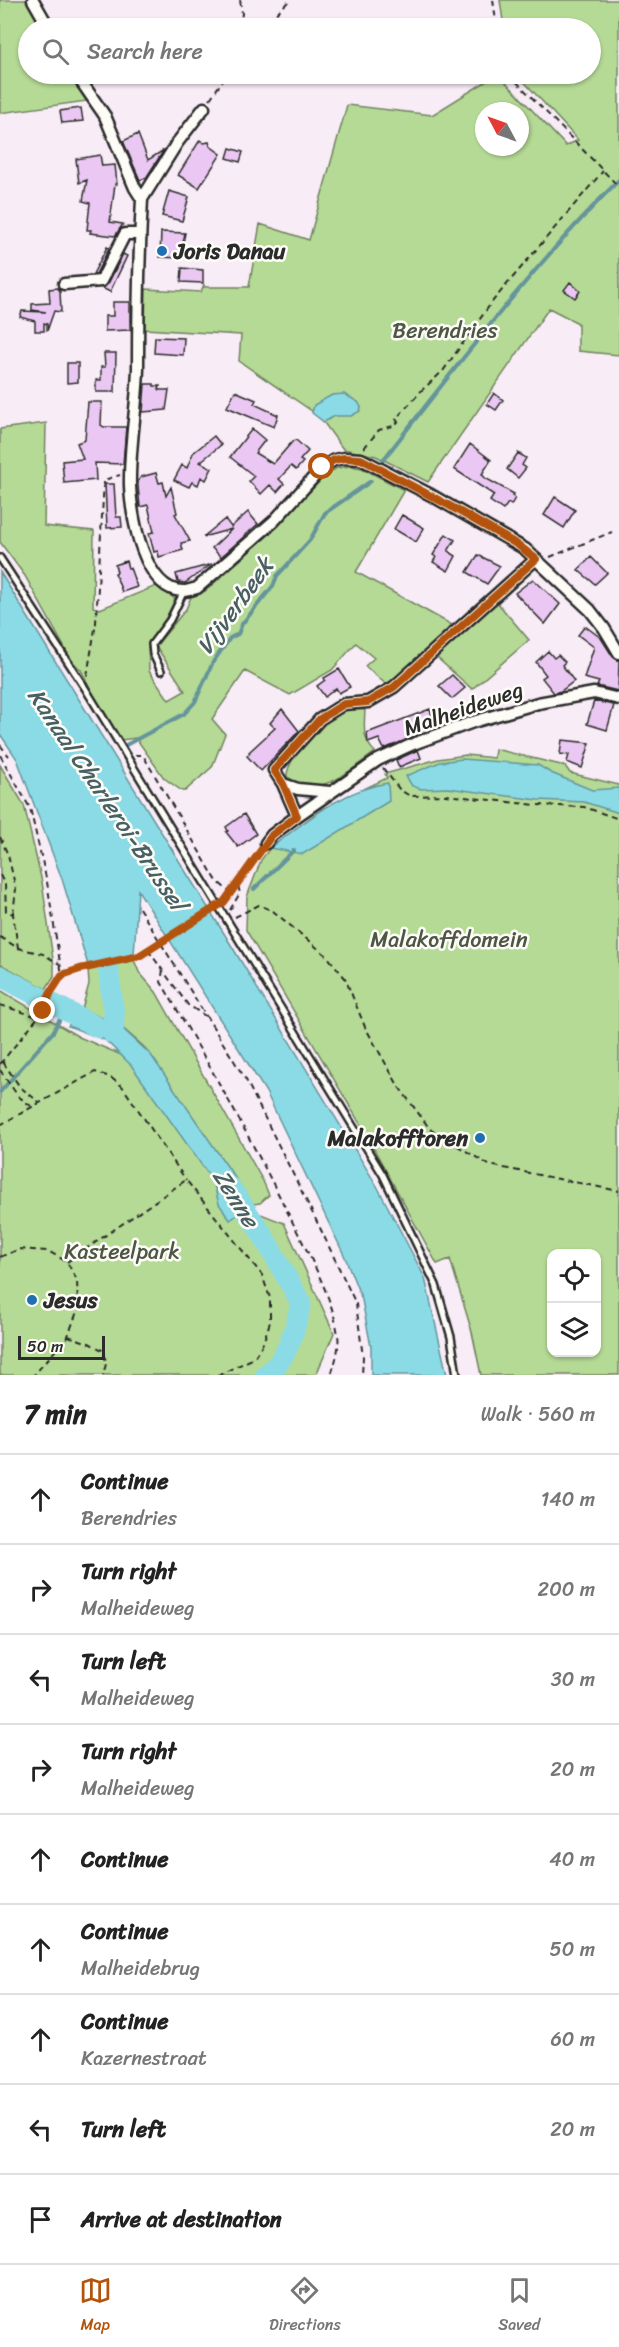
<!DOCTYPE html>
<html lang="en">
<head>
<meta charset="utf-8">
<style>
  body { margin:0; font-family:Sriracha,sans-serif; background:#f6f6f6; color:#222 }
  .controls { position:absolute; right:18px; bottom:18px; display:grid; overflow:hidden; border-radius:12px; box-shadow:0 2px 4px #0004 }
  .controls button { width:54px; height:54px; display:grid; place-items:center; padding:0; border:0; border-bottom:2px solid #e0e0e0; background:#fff; color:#222; font:30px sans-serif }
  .compass { position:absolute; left:475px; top:102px; width:54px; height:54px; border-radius:50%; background:#fff; box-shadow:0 2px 4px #0004; rotate:311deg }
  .scale { position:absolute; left:18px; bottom:15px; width:87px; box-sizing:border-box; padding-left:6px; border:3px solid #2b2b2b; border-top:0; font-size:16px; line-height:21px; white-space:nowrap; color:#2b2b2b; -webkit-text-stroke:4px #fdfcf7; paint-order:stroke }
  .stop { position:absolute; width:18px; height:18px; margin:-14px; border:4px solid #b45309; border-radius:50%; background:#fff }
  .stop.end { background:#b45309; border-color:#fff; box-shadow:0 2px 6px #0008 }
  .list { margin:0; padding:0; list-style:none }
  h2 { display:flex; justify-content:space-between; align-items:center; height:78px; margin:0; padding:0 24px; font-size:26px }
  h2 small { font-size:20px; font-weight:400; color:#767676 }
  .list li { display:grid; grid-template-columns:39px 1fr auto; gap:18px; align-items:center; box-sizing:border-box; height:90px; padding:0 24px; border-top:2px solid #e0e0e0 }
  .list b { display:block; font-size:22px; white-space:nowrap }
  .list p { margin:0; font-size:20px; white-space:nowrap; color:#767676 }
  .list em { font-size:20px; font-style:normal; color:#767676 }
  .icon { flex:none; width:33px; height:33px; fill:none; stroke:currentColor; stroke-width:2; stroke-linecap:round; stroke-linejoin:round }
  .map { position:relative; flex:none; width:619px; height:1375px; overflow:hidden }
  .search { position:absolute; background:#fff; box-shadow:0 2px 4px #0004; left:18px; right:18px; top:18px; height:66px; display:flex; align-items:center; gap:15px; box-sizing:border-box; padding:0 21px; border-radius:33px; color:#767676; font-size:22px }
  .sheet { height:888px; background:#fff }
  nav { display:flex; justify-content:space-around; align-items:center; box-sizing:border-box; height:84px; border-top:2px solid #e0e0e0; background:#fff; font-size:16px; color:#767676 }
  nav a { display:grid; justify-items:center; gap:3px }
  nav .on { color:#b45309 }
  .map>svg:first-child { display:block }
  .green { fill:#b5da95; stroke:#708260; stroke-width:1.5; fill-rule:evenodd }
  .water { fill:#8bdbe6; stroke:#65959b; stroke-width:1.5 }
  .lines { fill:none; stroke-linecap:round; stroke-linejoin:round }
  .stream { stroke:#65959b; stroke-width:4 }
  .river { stroke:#8bdbe6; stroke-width:21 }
  .building { fill:#ebc8f3; stroke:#2b2b2b; stroke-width:1.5 }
  .lane-casing { stroke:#2b2b2b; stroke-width:10 }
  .street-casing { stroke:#2b2b2b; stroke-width:15 }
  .path { stroke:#2b2b2b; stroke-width:2; stroke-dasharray:6 4.5; stroke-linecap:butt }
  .lane { stroke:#fdfcf7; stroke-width:5 }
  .street { stroke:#fdfcf7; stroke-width:10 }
  .path-bridge { stroke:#2b2b2b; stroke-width:2; stroke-dasharray:6 4.5; stroke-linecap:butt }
  .route { stroke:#b45309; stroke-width:8 }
  .poi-dot { fill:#1f6fb2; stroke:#fdfcf7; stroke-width:2 }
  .labels { text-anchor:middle; stroke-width:5; stroke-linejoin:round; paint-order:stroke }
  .poi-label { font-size:22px; font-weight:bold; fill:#2b2b2b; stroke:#fdfcf7; text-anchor:start }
  .park-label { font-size:22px; fill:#4e5746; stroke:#fdfcf7 }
  .street-label { font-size:22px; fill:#2b2b2b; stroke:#fdfcf7 }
  .water-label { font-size:24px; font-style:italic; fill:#486063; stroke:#fdfcf7 }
</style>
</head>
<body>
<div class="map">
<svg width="619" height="1375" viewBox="0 0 619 1375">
  <rect width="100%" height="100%" fill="#f8ecf6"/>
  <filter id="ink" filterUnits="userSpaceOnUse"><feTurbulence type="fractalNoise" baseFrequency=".0167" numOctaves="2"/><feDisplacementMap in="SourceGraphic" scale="12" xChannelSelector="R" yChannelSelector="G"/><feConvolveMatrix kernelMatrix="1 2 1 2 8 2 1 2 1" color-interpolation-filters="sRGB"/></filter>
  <g filter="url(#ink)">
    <path class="green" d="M0,0H27L44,28H28V74H71L87,101L0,113Z
      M500,0H619V355L578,351V323L549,308L428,482L376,456L343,449L319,416L239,361L241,335L145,329L146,289L201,292L204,284V287H249L260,224L309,240L347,105L432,115L498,74L566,146L578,140L517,74H590V28H504ZM484,111H520V147H484Z
      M46,423L44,526L94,531L93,607L100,609L156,586L172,596L175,600L163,624L148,643L149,671L169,700L185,691L156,646L186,609L191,597L205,591L265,538L325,476L337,468L350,466L362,468L404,490L356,572L452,625L388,686L365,666L374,658L356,643L332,670L290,695L245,671L212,719L225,734L212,767L185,791H182L164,778L136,738L121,740L97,702L81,670L72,661L25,576L0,542V429Z
      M496,601L529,640L472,689L435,656Z
      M344,709L365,710C364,726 362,740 375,752C346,773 323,799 287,777C285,764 315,726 327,718C332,714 339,712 344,709Z
      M495,749L565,766L570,773L619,785V1375H481L472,1332L450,1259L437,1264L362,1127L246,930L247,897L261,860L270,848L322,809L387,778L385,774L438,759L466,755L494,758ZM552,1254H596V1352H552Z
      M0,765L24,805L42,882L54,966V976L46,989L0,964Z
      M134,960L139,972L156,992L263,1181L269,1195L260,1203L253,1204L143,1046L121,1027L82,1009L89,984L88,970Z
      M0,990L79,1037L138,1062L238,1205L284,1223L334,1333L316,1375H0Z"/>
    <path class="water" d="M344,394L358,402L361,407L360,411L351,416H335L324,422L312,413L314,405L332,395Z
      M0,572L225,935L377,1186L425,1278L447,1375H371V1347L362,1300L345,1257L266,1092L138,890L134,955L88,965L62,879L17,759L0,734Z
      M462,759L538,765L551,773L592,790L619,788V813L584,802L538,800L448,788L421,789L412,786L406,776L440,762Z
      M388,783L389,801L303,854L270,848C305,822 343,789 388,783Z
      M82,1009L121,1027L151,1055L253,1204L230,1220L219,1204L213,1181L131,1065L105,1040L68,1026Z"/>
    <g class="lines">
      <path class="stream" d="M383,460C458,365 532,266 619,180
        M124,746L184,714L195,702L213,662L230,638L238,634L242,624L273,586L277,576L310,540L325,513L371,481
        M254,889L294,850
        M0,1092L53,1032L64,1011"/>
      <path class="river" d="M108,966L114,1015L113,1034
        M0,976L99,1028
        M230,1187L261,1232L301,1303C295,1329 289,1358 266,1375"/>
    </g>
    <path class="building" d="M81,108L83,121L62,123L60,111Z
      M138,134L148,160L164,150L146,178L140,180L123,141Z
      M200,140L204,143L209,142L210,146L221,154L199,188L178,175Z
      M230,148L243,152L240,162L227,158Z
      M100,155L102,166L115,165L117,184H115L110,222L123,224L115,236L90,233L91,230H87L90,203L83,201L87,180L79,183L76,159Z
      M169,191L189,197L182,221L162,216Z
      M161,232L185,233L180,258L160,257Z
      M107,247L109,248L96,274H93Z
      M123,254L127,256L110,292L102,288L108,284Z
      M182,268L203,270V283L181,282Z
      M570,282L580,291L575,298L564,290Z
      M58,288L60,291L61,312L54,311L47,331V324L44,323V331H35V321L20,317L22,311L46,312L32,310V304L50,303L49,289Z
      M113,302H130V330L105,331V316H113Z
      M155,337L184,338L183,355L154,353Z
      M104,353H116L115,392H96V380H101V367H105Z
      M67,363H78V382L67,383Z
      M145,384H154V386H160L159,390H169L166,410L143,412Z
      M235,391L256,400L254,404L278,415L274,427L227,407Z
      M494,393L503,400L496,410L487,404Z
      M88,402H102L101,425L104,427H126L123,464L95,463L96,480L64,483L62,461L83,459L77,443L85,440Z
      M252,429L265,440L255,453L273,464L293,441L296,440L308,451L300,460L303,462L296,470L291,466L279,479L284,484L277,492L270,485L261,494L249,481L254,476L230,457Z
      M214,436L221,445L200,462L212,468L206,480L201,477L198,485L192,482L189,487L174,480L182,465L187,468L193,453Z
      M470,444L491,460L482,474L485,478L514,494L512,496L515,498L511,505L508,503L503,510L490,501L494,495L454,469Z
      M518,453L526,458L522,465L526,468L518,478L507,469Z
      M156,473L159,483L163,482L166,496L171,487L177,513L175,514L190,541L181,543L183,550L159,557L158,551L154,552L149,533L154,532L148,505L140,507L138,486V481L141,477Z
      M105,484H114L116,517H121L122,527L107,528Z
      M555,497L575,510L564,528L544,515Z
      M248,512L258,524L221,557L212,548L232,529L203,537L225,519L231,527Z
      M402,515L424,528L416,542L394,529Z
      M446,534L455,540L448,551L456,556L448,571L433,562L436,557L433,555Z
      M478,555L500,566L487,584L467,572Z
      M591,557L607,573L595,584L578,570Z
      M126,561L128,568H130L137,587L122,592L115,573L117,572L115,565Z
      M212,564L185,583L178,582L176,574Z
      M533,579L560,604L545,624L515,593Z
      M585,626L601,638L613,657L619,661L618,691L597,686L599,682L584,678L594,647L578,635Z
      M548,651L554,658L558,655L565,662L562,665L574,681L561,691L554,693L542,678L546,675L536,662Z
      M339,669L350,687L339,693L336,688L325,697L317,686L325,680L324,678Z
      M452,675L465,688L452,699L439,686Z
      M593,701L614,705L607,730L587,724L594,701Z
      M282,709L299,731L261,771L247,756L250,753L249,752L275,728L270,723Z
      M430,709L432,716L440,714L445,724L384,749L379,739L368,743L367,733Z
      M562,740L590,743L582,768L567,762L569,755L560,754Z
      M418,750L421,758L399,767L396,760Z
      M244,814L256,834L238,847L226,832L228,831L226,827Z"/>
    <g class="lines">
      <g class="lane-casing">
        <path id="lane" d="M0,558L85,688L383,1175L436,1285L451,1337L457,1375
          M161,671L153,654L152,644L170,620L184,591"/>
      </g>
      <g class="street-casing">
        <path id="street" d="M33,0L49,28
          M76,74L105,116L135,188L142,199C139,256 138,311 138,368C137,407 129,447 130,486C131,515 144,592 184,591C188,591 193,589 197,588L274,521L323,467L334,460L344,458L361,459L431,495L525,549L590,610L604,628L619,653
          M142,199L177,143L204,108
          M64,284L101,281L125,234H140
          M283,784L298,789L330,792
          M297,816L283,784L274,770L320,719L344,704L368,702L394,687L536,559
          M266,843L272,835L297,816L378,760L413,744L473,722L538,703L594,693L619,699"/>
      </g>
      <path class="path" d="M240,0L242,13L240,28
        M493,0L497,28
        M261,28L290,0
        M509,74L619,187
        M210,99L227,74
        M364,448L379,430L393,426L398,422L396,419L422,390L443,371L492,302L603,171
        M550,557L612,532
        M87,676L96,623L104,480L120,475
        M0,745L9,756
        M0,755L30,808L47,882L62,975
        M135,755H142L144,757L212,873L217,881L232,894
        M383,768L400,790L410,796L446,795L536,805L584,807L619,819
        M0,837L8,855L16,889L13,914
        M0,875L5,885L6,911L13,914L18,948
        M224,902L261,850
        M139,908L246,1080L322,1232L356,1304L363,1357L362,1375
        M230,910L240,893L238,886
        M235,917L259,905L273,911L327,956L345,978L365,1027L399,1087L430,1129L489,1165L619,1191
        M0,937L18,948L43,954L61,965
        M148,950L188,1005L207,1017
        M163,970L161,982C206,1059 250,1137 290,1217C308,1254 332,1294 338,1335C340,1348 335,1363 331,1375
        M0,1005L38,1017
        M3,1062L20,1087L39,1102
        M0,1064L43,1011L51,992L62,975L80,969L139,956L155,945
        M0,1070L18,1096L31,1106
        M0,1125L95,1072L110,1077L122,1086L186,1180
        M0,1257L20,1249L48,1251L67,1262L77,1280L78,1309L68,1336L34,1375
        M67,1262L186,1180L262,1275L270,1298V1322L263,1343L254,1358L219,1375
        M68,1336L89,1343L104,1351L106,1364L103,1375"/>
      <use href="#lane" class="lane"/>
      <use href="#street" class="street"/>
      <path class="path-bridge" d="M155,945L222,903"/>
    </g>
  </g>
  <g class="lines" filter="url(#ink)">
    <path class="route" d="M43,1011L51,992L62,975L80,969L139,956L224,902L272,835L297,816L283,784L274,770L320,719L344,704L368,702L394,687L536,559L518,545L450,506L361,459L344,458L334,460L322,467"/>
  </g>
  <g class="poi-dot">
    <circle cx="162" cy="251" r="6"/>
    <circle cx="480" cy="1138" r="6"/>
    <circle cx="32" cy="1300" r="6"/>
  </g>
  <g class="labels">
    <g class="poi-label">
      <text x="174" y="259">Joris Danau</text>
      <text x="468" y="1146" text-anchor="end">Malakofftoren</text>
      <text x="44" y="1308">Jesus</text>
    </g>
    <g class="park-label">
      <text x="445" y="338">Berendries</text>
      <text x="449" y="947">Malakoffdomein</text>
      <text x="122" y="1259">Kasteelpark</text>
    </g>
    <g class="street-label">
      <text transform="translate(463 708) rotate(-19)" y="8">Malheideweg</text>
    </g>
    <g class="water-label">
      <text transform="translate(235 606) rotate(-54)" y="8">Vijverbeek</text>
      <text transform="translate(107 799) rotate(56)" y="8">Kanaal Charleroi-Brussel</text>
      <text transform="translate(236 1198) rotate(58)" y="8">Zenne</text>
    </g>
  </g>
</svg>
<div class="controls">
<button><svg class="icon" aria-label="locate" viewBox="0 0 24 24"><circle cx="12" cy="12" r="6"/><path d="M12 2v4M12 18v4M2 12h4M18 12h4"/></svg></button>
<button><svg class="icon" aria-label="layers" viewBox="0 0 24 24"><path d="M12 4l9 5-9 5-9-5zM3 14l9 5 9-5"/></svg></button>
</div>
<svg class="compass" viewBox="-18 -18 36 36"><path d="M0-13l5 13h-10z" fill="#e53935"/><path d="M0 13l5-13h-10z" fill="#767676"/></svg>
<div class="scale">50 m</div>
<div class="stop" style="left:322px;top:467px"></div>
<div class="stop end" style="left:43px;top:1011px"></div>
<div class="search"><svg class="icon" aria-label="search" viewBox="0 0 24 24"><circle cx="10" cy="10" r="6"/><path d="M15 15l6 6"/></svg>Search here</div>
</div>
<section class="sheet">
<h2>7 min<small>Walk · 560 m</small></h2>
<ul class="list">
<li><svg class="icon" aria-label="ahead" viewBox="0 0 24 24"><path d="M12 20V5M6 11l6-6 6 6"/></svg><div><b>Continue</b><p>Berendries</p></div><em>140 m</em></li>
<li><svg class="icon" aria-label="right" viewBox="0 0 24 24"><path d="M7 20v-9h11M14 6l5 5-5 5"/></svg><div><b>Turn right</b><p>Malheideweg</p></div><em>200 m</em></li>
<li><svg class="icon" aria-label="left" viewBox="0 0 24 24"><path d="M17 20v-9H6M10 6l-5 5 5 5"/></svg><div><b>Turn left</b><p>Malheideweg</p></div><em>30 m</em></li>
<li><svg class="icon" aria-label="right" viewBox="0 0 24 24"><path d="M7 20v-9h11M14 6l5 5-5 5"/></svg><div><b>Turn right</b><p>Malheideweg</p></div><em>20 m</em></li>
<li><svg class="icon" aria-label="ahead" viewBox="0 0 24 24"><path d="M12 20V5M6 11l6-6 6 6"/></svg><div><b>Continue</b></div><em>40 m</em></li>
<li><svg class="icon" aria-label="ahead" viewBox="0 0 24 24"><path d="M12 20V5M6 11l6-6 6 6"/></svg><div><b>Continue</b><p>Malheidebrug</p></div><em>50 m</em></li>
<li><svg class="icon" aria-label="ahead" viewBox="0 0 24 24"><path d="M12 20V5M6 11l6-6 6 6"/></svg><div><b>Continue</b><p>Kazernestraat</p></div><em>60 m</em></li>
<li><svg class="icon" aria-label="left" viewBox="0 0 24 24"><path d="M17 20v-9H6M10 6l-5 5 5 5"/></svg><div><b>Turn left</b></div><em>20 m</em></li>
<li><svg class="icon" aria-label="arrive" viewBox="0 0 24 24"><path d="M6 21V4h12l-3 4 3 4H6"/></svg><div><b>Arrive at destination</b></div></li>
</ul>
</section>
<nav>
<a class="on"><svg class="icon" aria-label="map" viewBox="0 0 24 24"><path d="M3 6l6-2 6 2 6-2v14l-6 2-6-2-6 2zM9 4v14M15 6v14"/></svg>Map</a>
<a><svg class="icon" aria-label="directions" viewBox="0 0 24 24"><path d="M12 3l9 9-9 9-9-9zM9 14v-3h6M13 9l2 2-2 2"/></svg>Directions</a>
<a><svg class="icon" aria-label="saved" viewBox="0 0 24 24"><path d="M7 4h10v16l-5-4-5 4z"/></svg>Saved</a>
</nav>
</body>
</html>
